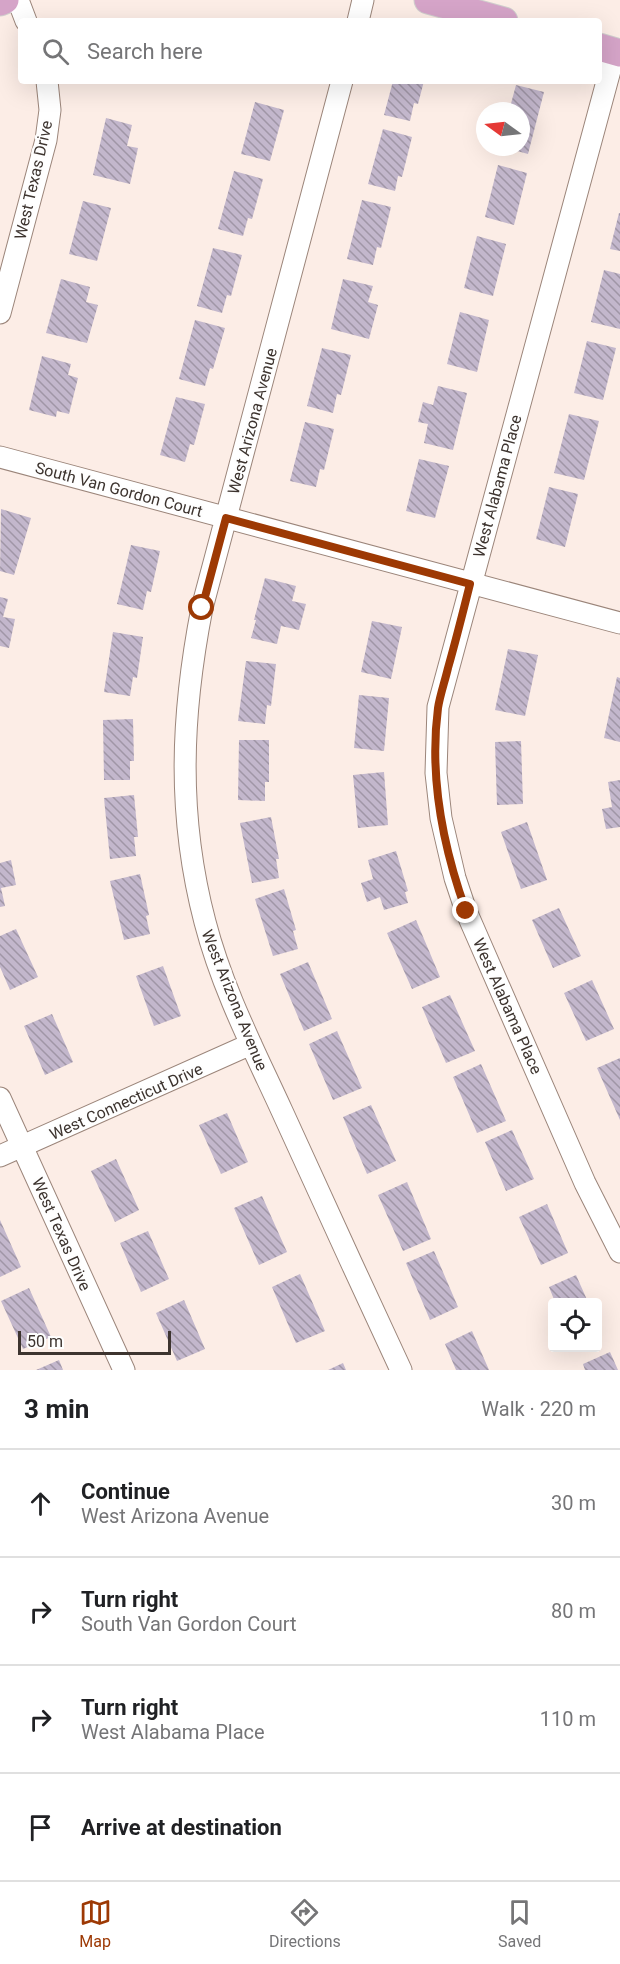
<!DOCTYPE html>
<html lang="en">
<head>
<meta charset="utf-8">
<style>
  body { margin:0; font-family:Roboto,sans-serif; background:#f2f2f2; color:#202124 }
  .controls { position:absolute; right:18px; bottom:18px; display:grid; overflow:hidden; border-radius:6px; box-shadow:0 6px 24px #0002 }
  .controls button { width:54px; height:54px; display:grid; place-items:center; padding:0; border:0; border-bottom:2px solid #e0e0e0; background:#fff; color:#202124; font:30px sans-serif }
  .compass { position:absolute; left:476px; top:102px; width:54px; height:54px; border-radius:50%; background:#fff; box-shadow:0 6px 24px #0002; rotate:285deg }
  .scale { position:absolute; left:18px; bottom:15px; width:153px; box-sizing:border-box; padding-left:6px; border:3px solid #3d342f; border-top:0; font-size:16px; line-height:21px; white-space:nowrap; color:#3d342f; -webkit-text-stroke:4px #fefefe; paint-order:stroke }
  .stop { position:absolute; width:18px; height:18px; margin:-14px; border:4px solid #9d3904; border-radius:50%; background:#fff }
  .stop.end { background:#9d3904; border-color:#fff; box-shadow:0 2px 6px #0008 }
  .list { margin:0; padding:0; list-style:none }
  h2 { display:flex; justify-content:space-between; align-items:center; height:78px; margin:0; padding:0 24px; font-size:26px }
  h2 small { font-size:20px; font-weight:400; color:#757577 }
  .list li { display:grid; grid-template-columns:39px 1fr auto; gap:18px; align-items:center; box-sizing:border-box; height:108px; padding:0 24px; border-top:2px solid #e0e0e0 }
  .list b { display:block; font-size:22px; white-space:nowrap }
  .list p { margin:0; font-size:20px; white-space:nowrap; color:#757577 }
  .list em { font-size:20px; font-style:normal; color:#757577 }
  .icon { flex:none; width:33px; height:33px; fill:none; stroke:currentColor; stroke-width:2; stroke-linecap:round; stroke-linejoin:round }
  .map { position:relative; flex:none; width:620px; height:1370px; overflow:hidden }
  .search { position:absolute; background:#fff; box-shadow:0 6px 24px #0002; left:18px; right:18px; top:18px; height:66px; display:flex; align-items:center; gap:15px; box-sizing:border-box; padding:0 21px; border-radius:6px; color:#757577; font-size:22px }
  .sheet { height:510px; background:#fff }
  nav { display:flex; justify-content:space-around; align-items:center; box-sizing:border-box; height:84px; border-top:2px solid #e0e0e0; background:#fff; font-size:16px; color:#757577 }
  nav a { display:grid; justify-items:center; gap:3px }
  nav .on { color:#9d3904 }
  .map>svg:first-child { display:block }
  .building { fill:url(#building-back-hatch) }
  .lines { fill:none; stroke-linecap:round; stroke-linejoin:round }
  .minor-casing { stroke:#9b857a; stroke-width:23 }
  .major-casing { stroke:#d0cecd; stroke-width:29 }
  .minor { stroke:#fff; stroke-width:21 }
  .major { stroke:#d5a4c8; stroke-width:27 }
  .route { stroke:#9d3904; stroke-width:8 }
  .labels { text-anchor:middle; stroke-width:5; stroke-linejoin:round; paint-order:stroke }
  .street-label { font-size:16px; fill:#3d342f; stroke:#fefefe }
</style>
</head>
<body>
<div class="map">
<svg width="620" height="1370" viewBox="0 0 620 1370">
  <defs>
    <pattern id="building-back-hatch" width="6" height="6" patternUnits="userSpaceOnUse" patternTransform="scale(1.5)"><rect width="6" height="6" fill="#c3b7cc"/><path d="M-1 5l2 2M0 0l6 6M5-1l2 2" fill="none" stroke="#a096a6"/></pattern>
  </defs>
  <rect width="100%" height="100%" fill="#fcede6"/>
  <path class="building" d="M393,81H424L418,104L414,103L410,121L384,115Z
    M516,85L544,92L528,154L506,148L521,147V111H509Z
    M255,102L284,110L270,161L241,154Z
    M106,118L132,125L127,146L138,148L130,184L93,175Z
    M383,129L412,137L402,177L398,176L395,191L368,184Z
    M498,165L527,173L514,225L485,217Z
    M234,171L263,179L252,219L248,218L243,236L218,229Z
    M362,200L391,207L381,248L377,247L373,265L347,259Z
    M83,201L111,208L97,261L69,254Z
    M619,213H620V251L610,249Z
    M477,236L506,244L493,296L464,288Z
    M213,248L242,255L231,296L227,295L222,313L197,306Z
    M604,270L620,274V329L591,322Z
    M61,279L90,287L86,302L98,305L87,343L46,333Z
    M343,279L373,286L368,302L378,305L369,339L331,329Z
    M460,312L489,320L477,372L447,364Z
    M195,320L225,328L213,369L210,368L205,386L179,379Z
    M587,341L616,348L603,400L574,393Z
    M322,348L351,355L341,395L337,394L333,413L307,406Z
    M42,356L71,364L68,375L78,378L69,414L57,411L56,417L29,410Z
    M438,386L467,393L453,450L424,443L428,424L418,422L423,402L433,405Z
    M176,397L205,404L194,445L190,444L185,462L160,455Z
    M569,414L599,421L584,480L554,473Z
    M305,422L334,429L324,470L320,469L316,487L290,481Z
    M419,459L449,466L435,518L406,511Z
    M549,487L578,494L565,547L536,539Z
    M1,509L31,518L14,575L0,571Z
    M131,545L160,551L151,592L147,591L143,610L117,604Z
    M265,578L296,586L292,601L306,604L299,630L281,626L277,644L251,638L256,620H254Z
    M0,597L8,599L3,617L15,619L9,648L0,646Z
    M372,621L402,627L391,679L361,672Z
    M113,632L143,637L137,678L133,677L130,696L104,692Z
    M508,649L538,655L525,716L495,710Z
    M246,661L276,664L271,706L267,705L265,724L238,721Z
    M617,677L620,678V742L604,738Z
    M359,695L389,698L384,751L354,748Z
    M133,719L134,761H130V780H104L103,720Z
    M239,740H269V782H265V801L238,800Z
    M521,741L523,804L497,805L495,742Z
    M384,772L388,825L358,828L353,775Z
    M620,780V827L606,829L602,809L612,807L608,782Z
    M134,795L138,837H134L136,856L110,859L104,798Z
    M271,817L279,859H276L279,878L252,883L240,823Z
    M527,822L547,880L521,889L501,832Z
    M396,851L408,891L405,892L408,903L384,910L380,897L367,902L361,883L373,879L368,860Z
    M11,860L16,885L1,888L5,906L0,907V863Z
    M140,874L149,915L146,916L150,934L124,940L110,881Z
    M284,889L296,930L293,931L298,949L273,956L255,899Z
    M559,908L581,956L553,968L532,920Z
    M416,920L440,977L412,989L387,933Z
    M16,929L38,977L10,990L0,967V936Z
    M308,962L332,1019L304,1031L280,974Z
    M163,966L181,1016L154,1026L136,976Z
    M592,980L614,1029L586,1041L564,993Z
    M450,995L475,1051L446,1063L422,1007Z
    M52,1014L73,1062L45,1075L24,1026Z
    M337,1031L362,1088L333,1100L309,1044Z
    M620,1058V1120L597,1068Z
    M481,1064L506,1121L477,1133L453,1077Z
    M371,1105L396,1161L367,1174L343,1117Z
    M227,1113L248,1162L221,1174L199,1125Z
    M512,1130L534,1179L506,1191L485,1142Z
    M116,1159L139,1210L115,1222L91,1171Z
    M407,1182L431,1239L403,1251L378,1195Z
    M262,1196L287,1252L259,1265L234,1208Z
    M547,1204L568,1253L541,1265L519,1217Z
    M0,1220L21,1267L0,1277Z
    M148,1231L169,1279L141,1292L120,1243Z
    M434,1251L458,1307L430,1320L406,1263Z
    M300,1274L325,1331L296,1343L272,1287Z
    M576,1275L588,1302H555L549,1287Z
    M29,1288L51,1337L23,1349L1,1301Z
    M184,1300L205,1349L177,1361L156,1313Z
    M472,1331L489,1370H456L445,1344Z
    M610,1352L618,1370H585L583,1364Z
    M59,1360L63,1370H36Z
    M343,1363L346,1370H328Z"/>
  <g class="lines">
    <g class="minor-casing">
      <path id="minor" d="M18,0L26,21
        M358,21L363,0
        M615,52L438,707L436,773L441,818L455,878L466,911L585,1183L620,1252
        M342,81L202,608C181,716 177,815 205,922C222,988 254,1050 282,1111C321,1197 361,1284 401,1370
        M0,313L46,140L50,110L47,81
        M0,457L620,623
        M0,1098L124,1370
        M0,1156L251,1044"/>
    </g>
    <g class="major-casing">
      <path id="major" d="M428,0L504,21
        M0,2L5,0
        M599,47L620,53"/>
    </g>
    <use href="#minor" class="minor"/>
    <use href="#major" class="major"/>
  </g>
  <g class="lines">
    <path class="route" d="M202,608L226,518L470,584C463,612 456,640 448,668C445,681 440,695 438,708C429,777 443,847 466,911"/>
  </g>
  <g class="labels">
    <g class="street-label">
      <text transform="translate(33 180) rotate(-77)" y="6">West Texas Drive</text>
      <text transform="translate(252 421) rotate(-75)" y="6">West Arizona Avenue</text>
      <text transform="translate(497 486) rotate(-75)" y="6">West Alabama Place</text>
      <text transform="translate(119 489) rotate(15)" y="6">South Van Gordon Court</text>
      <text transform="translate(235 1000) rotate(68)" y="6">West Arizona Avenue</text>
      <text transform="translate(508 1006) rotate(66)" y="6">West Alabama Place</text>
      <text transform="translate(126 1101) rotate(-24)" y="6">West Connecticut Drive</text>
      <text transform="translate(62 1234) rotate(66)" y="6">West Texas Drive</text>
    </g>
  </g>
</svg>
<div class="controls">
<button><svg class="icon" aria-label="locate" viewBox="0 0 24 24"><circle cx="12" cy="12" r="6"/><path d="M12 2v4M12 18v4M2 12h4M18 12h4"/></svg></button>
</div>
<svg class="compass" viewBox="-18 -18 36 36"><path d="M0-13l5 13h-10z" fill="#e53935"/><path d="M0 13l5-13h-10z" fill="#757577"/></svg>
<div class="scale">50 m</div>
<div class="stop" style="left:202px;top:608px"></div>
<div class="stop end" style="left:466px;top:911px"></div>
<div class="search"><svg class="icon" aria-label="search" viewBox="0 0 24 24"><circle cx="10" cy="10" r="6"/><path d="M15 15l6 6"/></svg>Search here</div>
</div>
<section class="sheet">
<h2>3 min<small>Walk · 220 m</small></h2>
<ul class="list">
<li><svg class="icon" aria-label="ahead" viewBox="0 0 24 24"><path d="M12 20V5M6 11l6-6 6 6"/></svg><div><b>Continue</b><p>West Arizona Avenue</p></div><em>30 m</em></li>
<li><svg class="icon" aria-label="right" viewBox="0 0 24 24"><path d="M7 20v-9h11M14 6l5 5-5 5"/></svg><div><b>Turn right</b><p>South Van Gordon Court</p></div><em>80 m</em></li>
<li><svg class="icon" aria-label="right" viewBox="0 0 24 24"><path d="M7 20v-9h11M14 6l5 5-5 5"/></svg><div><b>Turn right</b><p>West Alabama Place</p></div><em>110 m</em></li>
<li><svg class="icon" aria-label="arrive" viewBox="0 0 24 24"><path d="M6 21V4h12l-3 4 3 4H6"/></svg><div><b>Arrive at destination</b></div></li>
</ul>
</section>
<nav>
<a class="on"><svg class="icon" aria-label="map" viewBox="0 0 24 24"><path d="M3 6l6-2 6 2 6-2v14l-6 2-6-2-6 2zM9 4v14M15 6v14"/></svg>Map</a>
<a><svg class="icon" aria-label="directions" viewBox="0 0 24 24"><path d="M12 3l9 9-9 9-9-9zM9 14v-3h6M13 9l2 2-2 2"/></svg>Directions</a>
<a><svg class="icon" aria-label="saved" viewBox="0 0 24 24"><path d="M7 4h10v16l-5-4-5 4z"/></svg>Saved</a>
</nav>
</body>
</html>
